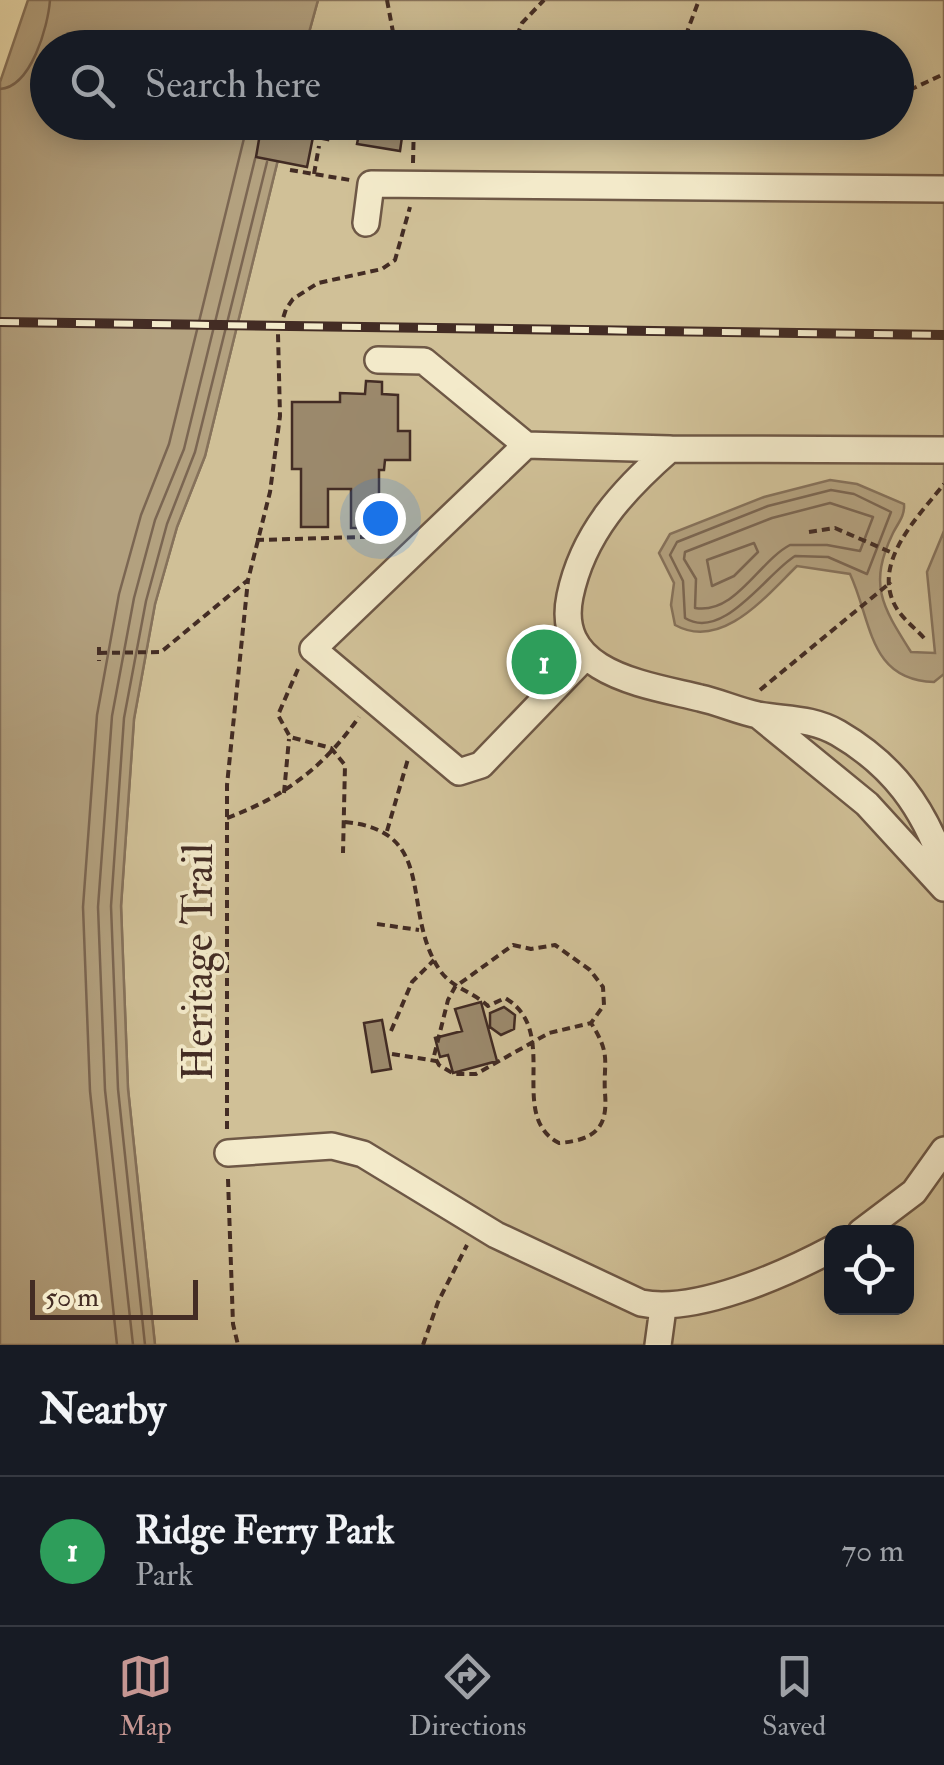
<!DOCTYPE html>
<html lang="en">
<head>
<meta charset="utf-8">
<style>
  body { margin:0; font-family:"IM FELL Double Pica",serif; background:#242831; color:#f1f3f6 }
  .controls { position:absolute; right:30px; bottom:30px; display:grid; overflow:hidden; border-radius:20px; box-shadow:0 5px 25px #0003 }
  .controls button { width:90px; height:90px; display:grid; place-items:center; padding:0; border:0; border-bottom:2px solid #363941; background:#171b24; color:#f1f3f6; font:50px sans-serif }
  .scale { position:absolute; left:30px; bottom:25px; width:168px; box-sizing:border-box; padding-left:10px; border:5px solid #432c24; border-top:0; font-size:28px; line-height:35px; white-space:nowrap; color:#432c24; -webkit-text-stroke:8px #f3eaca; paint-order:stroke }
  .you { position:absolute; left:380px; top:518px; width:35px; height:35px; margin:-25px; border:8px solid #fff; border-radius:50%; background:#1a73e8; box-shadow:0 0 0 15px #1a73e833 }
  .badge { display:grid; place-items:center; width:65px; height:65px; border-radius:50%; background:#c59692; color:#fff; font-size:32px; font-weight:700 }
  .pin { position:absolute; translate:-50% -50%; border:5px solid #fff; box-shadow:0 2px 10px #0006 }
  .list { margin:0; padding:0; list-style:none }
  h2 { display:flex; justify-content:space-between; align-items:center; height:130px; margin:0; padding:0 40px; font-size:42px }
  h2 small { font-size:32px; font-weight:400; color:#9ea1a6 }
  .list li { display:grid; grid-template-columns:65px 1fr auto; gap:30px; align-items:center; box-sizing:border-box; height:150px; padding:0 40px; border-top:2px solid #363941 }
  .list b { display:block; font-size:38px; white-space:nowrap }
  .list p { margin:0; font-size:32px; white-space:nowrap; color:#9ea1a6 }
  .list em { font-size:32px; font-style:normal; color:#9ea1a6 }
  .icon { flex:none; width:55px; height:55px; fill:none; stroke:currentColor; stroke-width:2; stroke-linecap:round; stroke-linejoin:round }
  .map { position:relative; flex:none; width:944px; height:1345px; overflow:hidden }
  .search { position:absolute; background:#171b24; box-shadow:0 5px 25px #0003; left:30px; right:30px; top:30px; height:110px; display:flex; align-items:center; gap:25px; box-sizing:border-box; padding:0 35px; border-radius:55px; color:#9ea1a6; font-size:38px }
  .sheet { height:280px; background:#171b24 }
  nav { display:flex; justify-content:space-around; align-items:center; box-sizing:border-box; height:140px; border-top:2px solid #363941; background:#171b24; font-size:28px; color:#9ea1a6 }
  nav a { display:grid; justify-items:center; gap:5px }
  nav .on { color:#c59692 }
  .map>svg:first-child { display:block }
  .green { fill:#d0c097; stroke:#8a765e; stroke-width:2.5; fill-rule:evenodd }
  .water { fill:#b3a17f; stroke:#86725b; stroke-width:2.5 }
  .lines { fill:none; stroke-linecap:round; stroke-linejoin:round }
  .shore { stroke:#7b6652; stroke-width:2.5 }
  .building { fill:#9b896c; stroke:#432c24; stroke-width:2.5 }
  .minor-casing { stroke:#6e5846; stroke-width:30 }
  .path { stroke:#432c24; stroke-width:4; stroke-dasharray:8 5; stroke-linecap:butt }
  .minor { stroke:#f3eaca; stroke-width:25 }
  .rail-casing { stroke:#432c24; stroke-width:10 }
  .rail { stroke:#f3eaca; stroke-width:6; stroke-dasharray:19; stroke-linecap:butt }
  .labels { text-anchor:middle; stroke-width:8; stroke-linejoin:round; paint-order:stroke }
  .street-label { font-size:42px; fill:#432c24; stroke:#f3eaca }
</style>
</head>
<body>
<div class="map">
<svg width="944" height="1345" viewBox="0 0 944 1345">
  <rect width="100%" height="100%" fill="#eddeae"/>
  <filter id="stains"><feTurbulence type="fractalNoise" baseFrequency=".002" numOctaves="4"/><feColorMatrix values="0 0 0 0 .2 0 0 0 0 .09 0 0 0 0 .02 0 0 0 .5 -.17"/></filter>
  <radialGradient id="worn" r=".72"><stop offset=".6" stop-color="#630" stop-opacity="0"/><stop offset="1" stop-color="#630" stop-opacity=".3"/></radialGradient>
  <path class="green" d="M318,0H944V1345H155L128,1089L121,906L134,719L155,604L177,527L205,456L287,123L896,122V48L305,47ZM832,1232H906V1308H832Z"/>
  <path class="water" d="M28,0H318L305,47L48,48V122L287,123L205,456L177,527L155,604L134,719L121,906L128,1089L155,1345H0V82Z
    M830,480L857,484L904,504C905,516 898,523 893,533C868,585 882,606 911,652L935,653L927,572L944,531V674L934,682C868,680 872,621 850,574L797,566C766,596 722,651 675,625L671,605L674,583L659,553L670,534L764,497Z"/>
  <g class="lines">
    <path class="shore" d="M0,89C31,87 48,27 50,0
      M831,490L854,494L891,512L867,574L828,557L795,556C767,573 723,642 685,618L683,581L670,555L677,542L768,506Z
      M830,503L873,517L860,551L827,545H790C759,561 735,615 695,608L696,579L684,559L685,552L772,518Z
      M754,543L758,552L734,576L712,586L707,560Z
      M117,1345L90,1091L83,907L97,715L119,594L141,515L169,444L248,122
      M133,1345L105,1090L98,907L112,716L134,598L155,520L184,449L255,159
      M145,1345L118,1089L111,906L124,718L146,601L167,524L195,452L267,162"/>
  </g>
  <path class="building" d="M262,122H331L328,140L313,137L307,167L256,157Z
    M361,123L403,130L400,151L357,144Z
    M366,381L382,382V394L398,395V431H410V460H385L384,470H379V528H351V489H328V527H301V469H292V402H340V393L365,394Z
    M481,1002L497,1061L453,1073L448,1055L440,1057L435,1038L462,1031L455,1009Z
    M504,1007L515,1015L514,1029L501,1035L490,1027V1013Z
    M382,1020L391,1069L372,1072L364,1023Z"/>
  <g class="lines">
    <g class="minor-casing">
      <path id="minor" d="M366,223L371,184L944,189
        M378,360L424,361L526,445L670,449
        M526,445L313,649L459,772L481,765L585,657
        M944,450L670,449C623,490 583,533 570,596C554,673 643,684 700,698C719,702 738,711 758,715C787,720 812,718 838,733C893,765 923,807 944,866
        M758,715L867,804L944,888
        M228,1153L332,1146L363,1154L496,1235L641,1303C695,1314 783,1275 832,1249
        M861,1232L914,1192L944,1150
        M658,1345L663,1308"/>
    </g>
    <path class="path" d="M387,0L396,48
      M512,48L522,23L544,0
      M681,48L699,0
      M896,90L914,88L944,74
      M413,163L414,122
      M290,170L350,180
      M314,174L319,146
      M809,532L835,528L895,554
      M256,540L396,536
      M924,638C916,629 904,620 897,609C869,564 919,516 944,484
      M99,647V661
      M99,653L161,652L248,580L270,492L280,416L278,334L286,309L293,299L318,283L382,269L395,260L410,207
      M298,669L278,715L290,737L331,748L345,765L343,853
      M760,690L891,582
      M284,793L289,739
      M227,818C284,797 324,767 359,717
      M345,822C439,831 400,909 439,969C451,988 472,991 488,1006L505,998C562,1031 506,1116 559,1143C596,1140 608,1127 605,1093C603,1061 612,1056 591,1023
      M387,831L408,759
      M377,924L419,930
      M513,945L531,949L555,945L590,970L603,987L604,1005L591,1023L549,1033L476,1074H454L439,1065L434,1056L448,1000L455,987Z
      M391,1031L412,982L434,960
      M392,1054L436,1061
      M227,1129V785L248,580
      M228,1179L233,1324L238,1345
      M423,1345L438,1302L467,1245"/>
    <use href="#minor" class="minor"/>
    <g class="rail-casing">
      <path id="rail" d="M0,322L944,335"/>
    </g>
    <use href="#rail" class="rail"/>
  </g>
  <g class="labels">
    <g class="street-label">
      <text transform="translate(197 962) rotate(-90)" y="15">Heritage Trail</text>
    </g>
  </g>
  <rect width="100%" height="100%" filter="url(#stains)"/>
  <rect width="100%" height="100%" fill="url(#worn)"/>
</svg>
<div class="controls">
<button><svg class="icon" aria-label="locate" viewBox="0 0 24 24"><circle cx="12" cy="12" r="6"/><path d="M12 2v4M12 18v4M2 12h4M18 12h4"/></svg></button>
</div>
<div class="scale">50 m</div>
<div class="you"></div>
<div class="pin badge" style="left:544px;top:662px;background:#2e9e5b">1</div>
<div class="search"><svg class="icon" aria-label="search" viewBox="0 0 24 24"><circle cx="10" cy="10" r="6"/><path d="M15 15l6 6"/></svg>Search here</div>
</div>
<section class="sheet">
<h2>Nearby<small></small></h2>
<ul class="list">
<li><span class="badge" style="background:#2e9e5b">1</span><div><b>Ridge Ferry Park</b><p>Park</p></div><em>70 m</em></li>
</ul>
</section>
<nav>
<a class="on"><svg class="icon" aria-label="map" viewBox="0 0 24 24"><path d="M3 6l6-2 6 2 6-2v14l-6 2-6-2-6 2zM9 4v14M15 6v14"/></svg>Map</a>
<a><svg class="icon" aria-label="directions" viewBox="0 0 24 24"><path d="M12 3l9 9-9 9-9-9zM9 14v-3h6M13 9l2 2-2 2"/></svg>Directions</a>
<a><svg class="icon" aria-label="saved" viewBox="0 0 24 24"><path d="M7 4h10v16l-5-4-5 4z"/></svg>Saved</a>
</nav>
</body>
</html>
